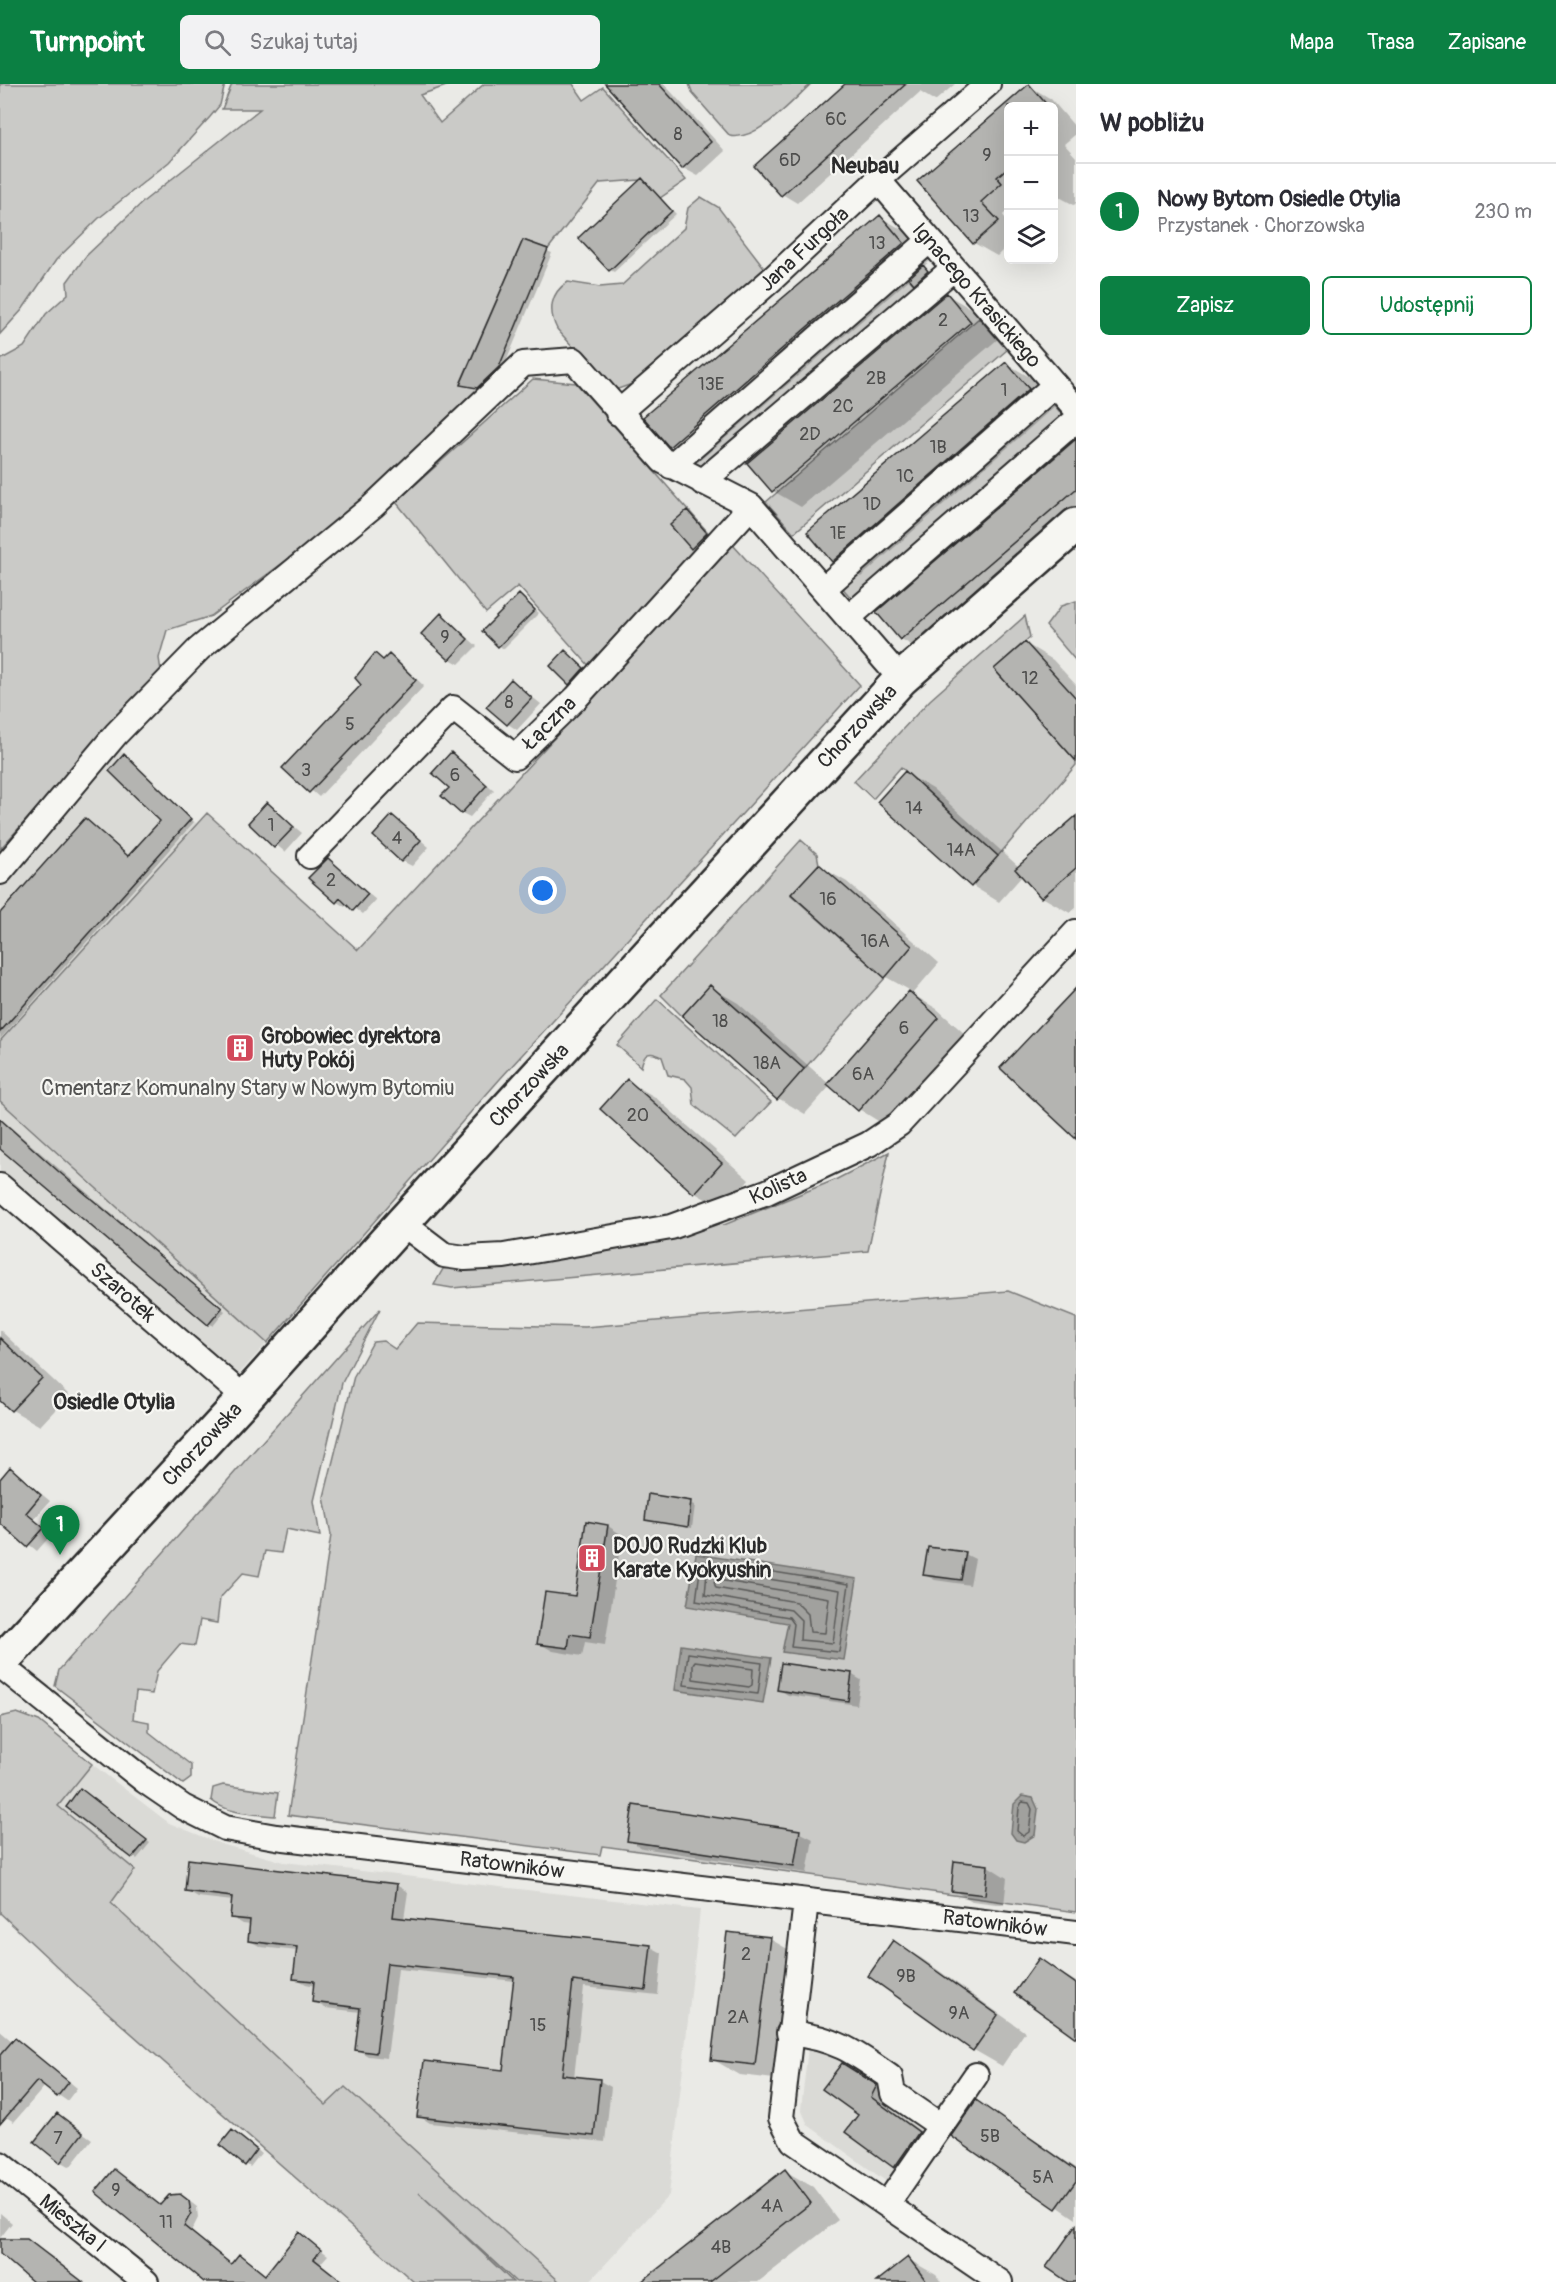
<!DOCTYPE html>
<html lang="pl">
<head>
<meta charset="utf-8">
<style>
  body { margin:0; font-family:Pangolin,sans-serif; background:#f2f2f3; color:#2b2b33 }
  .controls { position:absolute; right:18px; top:18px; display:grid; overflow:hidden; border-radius:9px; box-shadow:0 6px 24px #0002 }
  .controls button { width:54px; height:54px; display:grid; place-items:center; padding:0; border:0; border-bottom:2px solid #e1e1e2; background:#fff; color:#2b2b33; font:30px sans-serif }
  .you { position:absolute; left:543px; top:807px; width:21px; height:21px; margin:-15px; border:4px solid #fff; border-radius:50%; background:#1a73e8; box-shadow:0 0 0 9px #1a73e833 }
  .badge { display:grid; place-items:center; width:39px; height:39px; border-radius:50%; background:#0b8043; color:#fff; font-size:20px; font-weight:700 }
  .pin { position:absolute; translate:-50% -50px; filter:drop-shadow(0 2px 3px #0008) }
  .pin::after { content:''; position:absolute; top:32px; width:21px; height:18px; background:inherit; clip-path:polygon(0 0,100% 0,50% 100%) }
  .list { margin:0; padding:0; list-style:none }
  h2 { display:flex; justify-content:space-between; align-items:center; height:78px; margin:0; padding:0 24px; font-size:26px }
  h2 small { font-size:20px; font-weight:400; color:#7c7c81 }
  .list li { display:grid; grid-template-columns:39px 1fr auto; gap:18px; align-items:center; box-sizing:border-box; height:96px; padding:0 24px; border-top:2px solid #e1e1e2 }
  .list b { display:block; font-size:22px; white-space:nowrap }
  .list p { margin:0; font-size:20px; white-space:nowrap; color:#7c7c81 }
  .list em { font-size:20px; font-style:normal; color:#7c7c81 }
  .actions { display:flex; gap:12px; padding:18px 24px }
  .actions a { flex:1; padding:14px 0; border:2px solid #0b8043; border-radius:9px; text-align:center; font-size:21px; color:#0b8043 }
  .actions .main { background:#0b8043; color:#fff }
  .icon { flex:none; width:33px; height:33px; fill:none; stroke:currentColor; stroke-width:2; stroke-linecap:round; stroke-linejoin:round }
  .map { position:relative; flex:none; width:1076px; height:2198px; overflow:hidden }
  header { display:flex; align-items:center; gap:36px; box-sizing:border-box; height:84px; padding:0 30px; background:#0b8043; color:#fff }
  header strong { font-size:28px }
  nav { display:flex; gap:33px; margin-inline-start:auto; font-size:21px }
  .search { width:420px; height:54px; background:#f2f2f3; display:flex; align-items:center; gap:15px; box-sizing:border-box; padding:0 21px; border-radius:9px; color:#7c7c81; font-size:22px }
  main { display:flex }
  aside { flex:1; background:#fff }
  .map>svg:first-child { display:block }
  .built { fill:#dadad6 }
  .green { fill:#cacac7; stroke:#7a7a79; stroke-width:1.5 }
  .water { fill:#a1a19e; stroke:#727270; stroke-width:1.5 }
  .shadow { fill:#0003 }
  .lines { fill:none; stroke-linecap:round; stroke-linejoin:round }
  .shore { stroke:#5a5a59; stroke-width:1.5 }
  .building { fill:#b4b4b1; stroke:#2b2b2b; stroke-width:1.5 }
  .street-casing { stroke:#2b2b2b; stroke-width:28 }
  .secondary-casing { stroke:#2b2b2b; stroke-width:38 }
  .street { stroke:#f6f6f2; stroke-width:24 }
  .secondary { stroke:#f6f6f2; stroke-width:33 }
  .labels { text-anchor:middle; stroke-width:4.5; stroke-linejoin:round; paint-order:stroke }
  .number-label { font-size:18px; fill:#4d4d4c }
  .street-label { font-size:21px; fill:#2b2b2b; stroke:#f6f6f2 }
  .poi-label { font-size:21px; font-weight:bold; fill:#2b2b2b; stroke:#f6f6f2; text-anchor:start }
  .park-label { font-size:21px; fill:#535352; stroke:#f6f6f2 }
  .neighbourhood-label { font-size:22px; font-weight:bold; fill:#2b2b2b; stroke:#f6f6f2 }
</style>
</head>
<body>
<header>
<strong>Turnpoint</strong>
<div class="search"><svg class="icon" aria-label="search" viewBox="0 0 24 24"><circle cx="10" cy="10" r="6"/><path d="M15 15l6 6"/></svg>Szukaj tutaj</div>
<nav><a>Mapa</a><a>Trasa</a><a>Zapisane</a></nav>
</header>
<main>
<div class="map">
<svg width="1076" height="2198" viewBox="0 0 1076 2198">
  <rect width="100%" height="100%" fill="#eaeae6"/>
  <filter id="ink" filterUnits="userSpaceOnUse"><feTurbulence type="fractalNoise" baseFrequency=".0167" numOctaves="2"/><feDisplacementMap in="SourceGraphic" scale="12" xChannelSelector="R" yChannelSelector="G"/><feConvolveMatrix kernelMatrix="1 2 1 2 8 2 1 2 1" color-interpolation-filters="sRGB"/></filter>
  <g filter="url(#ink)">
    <path class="built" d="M119,665L197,740L0,957V798L73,712Z
      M0,1017L267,1259L235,1294L0,1094Z
      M92,1680L169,1739L221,1760L284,1778L700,1826L669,2111L589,2198H560L346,2003L326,2022L110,1819L134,1785L58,1722Z
      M809,1955L846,1968L934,2042L901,2089L894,2088L887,2098L808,2041L801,2025Z"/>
    <path class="green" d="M0,0H225L220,21L210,33L169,78L99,134L56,176L22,226L0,250Z
      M232,0H452L420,11L440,39L484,0H573L584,16L603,3L686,96L660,114L640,96L600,99L548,165L523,156L460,300L490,306L367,417L211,532L167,546L159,574L161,587L0,765V276L24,263L46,230L68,210L67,198L86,172L144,117L260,25H222Z
      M689,0H811C792,17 757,58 730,52L693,10Z
      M701,113L718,123L766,186L635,299L618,305L608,302L557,245C548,227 550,209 568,198L600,203L622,201L684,144L688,124Z
      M899,183L916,203L702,398L671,382Z
      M979,234L1007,266L794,449L766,418Z
      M533,295L576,299L713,454L591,584L518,502L486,529L396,418Z
      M1050,316L1064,333L853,516L838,499Z
      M733,461L860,601L500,995L267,1259L0,1017V957L207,729L358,866Z
      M1076,517V577L1046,542L1061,522Z
      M1025,532L1030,553L994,585L1076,677V681L998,772L901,683L873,715L854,697L930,616Z
      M801,756L817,770L819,780L791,811L885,894L804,985L710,901L682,932L661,911Z
      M657,915L771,1018L736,1055L694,1021L692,1003L685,995L668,991L662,973C649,966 644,969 641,983L617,961Z
      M889,1068L868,1167L452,1204L434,1201L443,1185L489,1181L714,1138L724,1141L837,1095Z
      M1008,1207L1076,1234V1828L610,1763L602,1762L600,1771L288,1731L331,1451L324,1413L354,1292L373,1258L383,1257L395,1265L417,1239L585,1243Z
      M380,1225L342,1299L314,1417L320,1452L286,1445L281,1469L265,1467L259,1492L243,1489L220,1514L217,1539L200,1536L195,1562L180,1560L157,1587L152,1610L136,1608L133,1635L149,1638V1648L191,1681V1694L183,1700L55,1602L59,1586Z
      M17,1629L39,1637L92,1680L58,1722L135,1786L111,1819L326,2021L345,2003L560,2198H516L419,2109L513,2198H414L82,1906L0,1829V1633Z
      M223,1701L278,1709L275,1732C254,1730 227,1730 211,1716L213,1704Z"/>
    <path class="water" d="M696,1470L857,1495L844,1576L782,1568L788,1539L687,1522Z
      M681,1561L771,1574L763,1619L675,1606Z
      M1022,1712L1033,1714L1038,1725L1035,1751L1024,1758L1016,1756L1011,1749L1014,1720Z"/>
    <path class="shadow" d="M608,0H664L725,67L698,92L683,84Z
      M847,0H955L935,17L920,8L797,119L782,110Z
      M1029,2L1051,15L1076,44V50L1064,60L1076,73V119L1074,121L1054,110V22H1008V126L1003,131L1008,138V161L997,172L974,159L920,97Z
      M646,99L676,130L614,188L610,186Z
      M880,133L908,149L931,176L923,183L932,190L919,201L911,194L698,378L670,361Z
      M524,158L552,169L503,285L482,306L466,302L462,300Z
      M947,211L975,227L998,255L801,423L773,407Z
      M1007,280L1035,296L1056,321L861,493L833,477Z
      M1076,359V445L929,571L901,555L878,529Z
      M688,427L711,452L696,467L672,441Z
      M520,512L539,529L503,565L484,547Z
      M441,531L477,562L459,580L450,575Z
      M1025,559L1053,576L1076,601V675Z
      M565,568L593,591L579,605L570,599Z
      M375,571L385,577L389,572L398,577L424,602L319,713L285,684L363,601Z
      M512,597L541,620L517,646L508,640Z
      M451,670L494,706L470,733L462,729L451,704Z
      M129,675L194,738L0,955V832L129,774L163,736Z
      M905,689L933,705L1019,783L1076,733V824L1070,829L1042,813L1023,791L999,818L971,801Z
      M267,720L302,749L285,768L250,739Z
      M392,732L429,763L412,782L402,777Z
      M328,776L376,816L363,830L348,819L345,823L337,818Z
      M819,782L847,798L939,879L912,910L937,925L966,951L886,1042L859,1025L831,1001L805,1030L778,1014L710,903L738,919L829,1000L911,907L886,893Z
      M627,997L655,1013L749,1096L723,1125L695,1109Z
      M0,1034L225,1227L213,1242L44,1103L0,1062Z
      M0,1246L69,1311L40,1342L12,1326L0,1315Z
      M11,1385L50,1417L34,1435L52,1450L37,1467L0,1437V1398Z
      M650,1412L695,1421L692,1444L646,1436Z
      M608,1442L622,1451L605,1561L585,1558L582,1572L553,1567L538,1559L576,1514Z
      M965,1470L975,1475L970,1501L935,1496L925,1491Z
      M851,1590L861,1596L857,1621L788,1611L778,1605Z
      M85,1709L150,1759L137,1775L68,1722Z
      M799,1748L813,1755L807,1789L642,1764L629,1756Z
      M988,1782L1007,1794L1004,1821L972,1817L953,1806Z
      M396,1801L408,1808L404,1835L651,1863L662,1869L658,1911L584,1903L574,1994L600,1997L611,2003L605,2058L430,2039L419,2032L504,1988L515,1897L398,1885L387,1974L368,1972L356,1965L361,1928L325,1924L313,1917L315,1902L306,1900L295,1894L298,1867L261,1863L250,1857L251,1841L243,1840L231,1833L233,1817L198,1813L186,1806Z
      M770,1855L798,1871L783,1996L740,1991L712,1975Z
      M893,1858L921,1874L1025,1948L1002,1982L974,1966Z
      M1040,1876L1076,1898V1952Z
      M0,1947L13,1958L15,1956L24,1960L77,2004L67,2017L45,2002L14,2038L0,2029Z
      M862,1992L896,2014L890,2025L938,2060L915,2094L847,2048L860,2031Z
      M977,2018L1076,2084V2135L953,2052Z
      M57,2031L92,2055L70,2083L61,2078Z
      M237,2050L261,2069L250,2083L246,2080Z
      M114,2087L161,2122L180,2111L188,2116L197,2123L198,2134L191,2148L232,2181L247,2176L266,2192L299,2150L328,2171L320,2180L338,2198H207Z
      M785,2087L813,2103L838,2136L758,2198H643Z
      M0,2129L12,2139L0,2154Z
      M0,2157H26L54,2174L83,2198H37L0,2169Z
      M908,2175L936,2191L941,2198H879Z"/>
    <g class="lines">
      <path class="shore" d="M704,1477L849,1500L839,1568L791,1563L794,1540L789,1533L696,1517L701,1479Z
        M710,1486L840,1506L833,1559L800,1556L801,1536L791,1526L705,1511L707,1488Z
        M718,1496L829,1514L825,1549L810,1548L808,1530L796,1518L716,1504L714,1498Z
        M688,1569L762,1579L758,1610L684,1601Z
        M695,1577L753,1585L752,1601L749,1603L693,1595V1580Z
        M1022,1718L1029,1719L1032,1725L1029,1748L1023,1752L1017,1747L1019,1724Z"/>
    </g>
    <path class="building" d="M605,0H659L711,58L682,85Z
      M845,0H906L781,112L754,82Z
      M1029,0L1048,22H1008V83L997,93L1002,99L981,118L999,137L973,160L917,97Z
      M642,94L672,127L609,187L578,154Z
      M880,131L904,159L669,363L643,333Z
      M523,156L548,165L499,283L477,304L460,301Z
      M923,181L928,187L914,200L909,194Z
      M947,209L971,238L772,408L747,379Z
      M1006,278L1029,305L832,478L807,448Z
      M1076,355V405L900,556L876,528Z
      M687,426L707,449L691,465L670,441Z
      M519,510L535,526L498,563L482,547Z
      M441,529L468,555L449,576L421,550Z
      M1025,558L1076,614V677L994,585Z
      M565,566L584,584L569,601L550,582Z
      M375,569L383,576L389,570L416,596L309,709L282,684L361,601L355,594Z
      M511,595L532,614L507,641L486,623Z
      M451,668L487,701L461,730L441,712L449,704L432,689Z
      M124,670L191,735L0,948V829L85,734L128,772L160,737L109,687Z
      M905,687L998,772L971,803L877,718Z
      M267,718L294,743L274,764L248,739Z
      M392,731L421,756L401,778L373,752Z
      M1076,732V784L1041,814L1015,785Z
      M328,774L368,810L353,827L340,814L336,819L308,794Z
      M819,780L912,862L885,894L791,810Z
      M710,901L804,985L777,1016L682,932Z
      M1076,904V1055L1000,984Z
      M909,907L939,934L858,1027L827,1000Z
      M627,995L722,1079L694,1110L600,1025Z
      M0,1035L58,1087L222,1224L208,1241L0,1065Z
      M0,1254L42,1294L11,1327L0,1317Z
      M10,1383L41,1411L26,1429L44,1444L27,1463L0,1439V1395Z
      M648,1410L691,1417L688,1443L645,1436Z
      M586,1437L608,1441L590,1553L570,1550L568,1564L537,1560L545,1508L575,1512Z
      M928,1463L966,1468L961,1496L923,1491Z
      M781,1579L852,1589L848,1617L777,1606Z
      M80,1704L147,1756L132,1774L66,1723Z
      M633,1721L800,1746L794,1782L627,1757Z
      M188,1775L397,1800L393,1833L651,1861L646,1906L573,1897L562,1991L600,1995L594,2052L417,2033L424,1977L503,1986L514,1893L387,1879L376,1969L355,1966L360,1924L312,1918L314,1897L293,1895L297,1863L248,1857L250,1836L230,1834L232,1813L185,1807Z
      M954,1777L988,1781L985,1811L951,1807Z
      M727,1848L771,1853L755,1981L711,1976Z
      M893,1856L998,1931L973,1967L868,1892Z
      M1039,1874L1076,1900V1954L1014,1909Z
      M15,1954L69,1998L57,2013L37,1997L0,2040V1971Z
      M842,1979L877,2001L871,2013L919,2048L894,2084L845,2048L858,2031L822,2005Z
      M976,2016L1076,2086V2097L1056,2125L951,2052Z
      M57,2029L83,2049L60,2079L34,2058Z
      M232,2046L257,2066L245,2082L220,2061Z
      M114,2085L160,2121L169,2111L180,2110L189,2117L191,2129L184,2142L231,2180L239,2170L265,2191L299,2148L321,2166L314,2175L343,2198H204L95,2108Z
      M785,2085L811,2119L760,2159L710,2198H641Z
      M1076,2141V2198H1068L1046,2183Z
      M0,2155H27L83,2198H33L0,2170Z
      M908,2173L927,2198H876Z"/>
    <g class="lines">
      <g class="street-casing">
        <path id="street" d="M878,96L1076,325
          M618,329L771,196L878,96L988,0
          M671,382L930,156
          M702,398L954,184
          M823,505L1055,301
          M848,534L1076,336
          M310,772L453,624L515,673L576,614L751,422
          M0,788L116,650L199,565L373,422L523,280L574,276L663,377L751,422L901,595
          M0,1102L245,1314
          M402,1139L444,1171L465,1174L504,1172L671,1143L767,1108L869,1060L899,1040L1076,848
          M0,1581L145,1697L183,1723L225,1744L276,1753L1076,1849
          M806,1817L781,2034L793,2057L1000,2198
          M789,1949C835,1954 853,1967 890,1993L893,2009L941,2042
          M0,2080L146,2198
          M887,2120L976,1991"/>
      </g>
      <g class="secondary-casing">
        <path id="secondary" d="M0,1579L245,1314L402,1139L901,595L1076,441"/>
      </g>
      <use href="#street" class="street"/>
      <use href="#secondary" class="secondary"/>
    </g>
  </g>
  <defs>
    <g id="building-square" transform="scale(1.5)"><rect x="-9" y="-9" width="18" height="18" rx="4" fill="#d1495b" stroke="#f6f6f2"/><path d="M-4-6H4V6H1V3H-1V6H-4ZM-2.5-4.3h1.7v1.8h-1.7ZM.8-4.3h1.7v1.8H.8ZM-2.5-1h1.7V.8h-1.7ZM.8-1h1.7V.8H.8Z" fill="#fff"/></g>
  </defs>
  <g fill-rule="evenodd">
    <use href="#building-square" x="240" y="964"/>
    <use href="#building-square" x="592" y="1474"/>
  </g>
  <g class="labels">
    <g class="number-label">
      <text x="836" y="41">6C</text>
      <text x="678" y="56">8</text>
      <text x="987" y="77">9</text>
      <text x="790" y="82">6D</text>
      <text x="971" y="138">13</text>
      <text x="877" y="165">13</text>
      <text x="943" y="242">2</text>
      <text x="876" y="300">2B</text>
      <text x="711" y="306">13E</text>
      <text x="1004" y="312">1</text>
      <text x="843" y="328">2C</text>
      <text x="810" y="356">2D</text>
      <text x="938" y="369">1B</text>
      <text x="905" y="398">1C</text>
      <text x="872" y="426">1D</text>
      <text x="838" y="455">1E</text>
      <text x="445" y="559">9</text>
      <text x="1030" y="600">12</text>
      <text x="509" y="624">8</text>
      <text x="350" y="646">5</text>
      <text x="306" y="692">3</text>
      <text x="455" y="697">6</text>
      <text x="914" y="730">14</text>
      <text x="271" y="747">1</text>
      <text x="397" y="760">4</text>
      <text x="961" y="772">14A</text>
      <text x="331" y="802">2</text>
      <text x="828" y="821">16</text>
      <text x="875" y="863">16A</text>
      <text x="720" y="943">18</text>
      <text x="904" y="950">6</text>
      <text x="767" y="985">18A</text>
      <text x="863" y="996">6A</text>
      <text x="638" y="1037">20</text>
      <text x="746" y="1876">2</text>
      <text x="906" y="1898">9B</text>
      <text x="959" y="1935">9A</text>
      <text x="738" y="1939">2A</text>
      <text x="538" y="1947">15</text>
      <text x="990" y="2058">5B</text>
      <text x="58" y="2060">7</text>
      <text x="1043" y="2099">5A</text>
      <text x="116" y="2112">9</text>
      <text x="772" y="2128">4A</text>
      <text x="166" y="2144">11</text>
      <text x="721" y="2169">4B</text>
    </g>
    <g class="street-label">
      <text transform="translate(804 165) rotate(-43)" y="7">Jana Furgoła</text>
      <text transform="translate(977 211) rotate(49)" y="7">Ignacego Krasickiego</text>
      <text transform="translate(549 639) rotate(-45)" y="7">Łączna</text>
      <text transform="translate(857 642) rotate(-47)" y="7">Chorzowska</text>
      <text transform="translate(529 1001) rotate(-47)" y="7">Chorzowska</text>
      <text transform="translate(778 1102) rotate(-24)" y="7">Kolista</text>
      <text transform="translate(123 1208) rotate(41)" y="7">Szarotek</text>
      <text transform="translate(202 1360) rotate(-47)" y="7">Chorzowska</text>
      <text transform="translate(512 1781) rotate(7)" y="7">Ratowników</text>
      <text transform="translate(995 1839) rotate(7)" y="7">Ratowników</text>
      <text transform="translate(73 2139) rotate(39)" y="7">Mieszka I</text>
    </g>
    <g class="poi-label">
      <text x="261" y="959">Grobowiec dyrektora<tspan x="261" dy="24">Huty Pokój</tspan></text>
      <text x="613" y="1469">DOJO Rudzki Klub<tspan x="613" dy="24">Karate Kyokyushin</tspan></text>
    </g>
    <g class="park-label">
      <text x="248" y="1011">Cmentarz Komunalny Stary w Nowym Bytomiu</text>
    </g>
    <g class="neighbourhood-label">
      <text x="865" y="89">Neubau</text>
      <text x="114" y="1325">Osiedle Otylia</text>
    </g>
  </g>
</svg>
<div class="controls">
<button>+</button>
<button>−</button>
<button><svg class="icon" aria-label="layers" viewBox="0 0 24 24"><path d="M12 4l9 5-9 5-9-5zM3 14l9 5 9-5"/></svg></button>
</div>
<div class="you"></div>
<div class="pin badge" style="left:60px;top:1471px">1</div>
</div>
<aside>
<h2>W pobliżu<small></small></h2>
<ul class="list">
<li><span class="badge">1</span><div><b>Nowy Bytom Osiedle Otylia</b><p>Przystanek · Chorzowska</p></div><em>230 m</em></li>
</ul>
<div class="actions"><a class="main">Zapisz</a><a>Udostępnij</a></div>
</aside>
</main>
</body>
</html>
